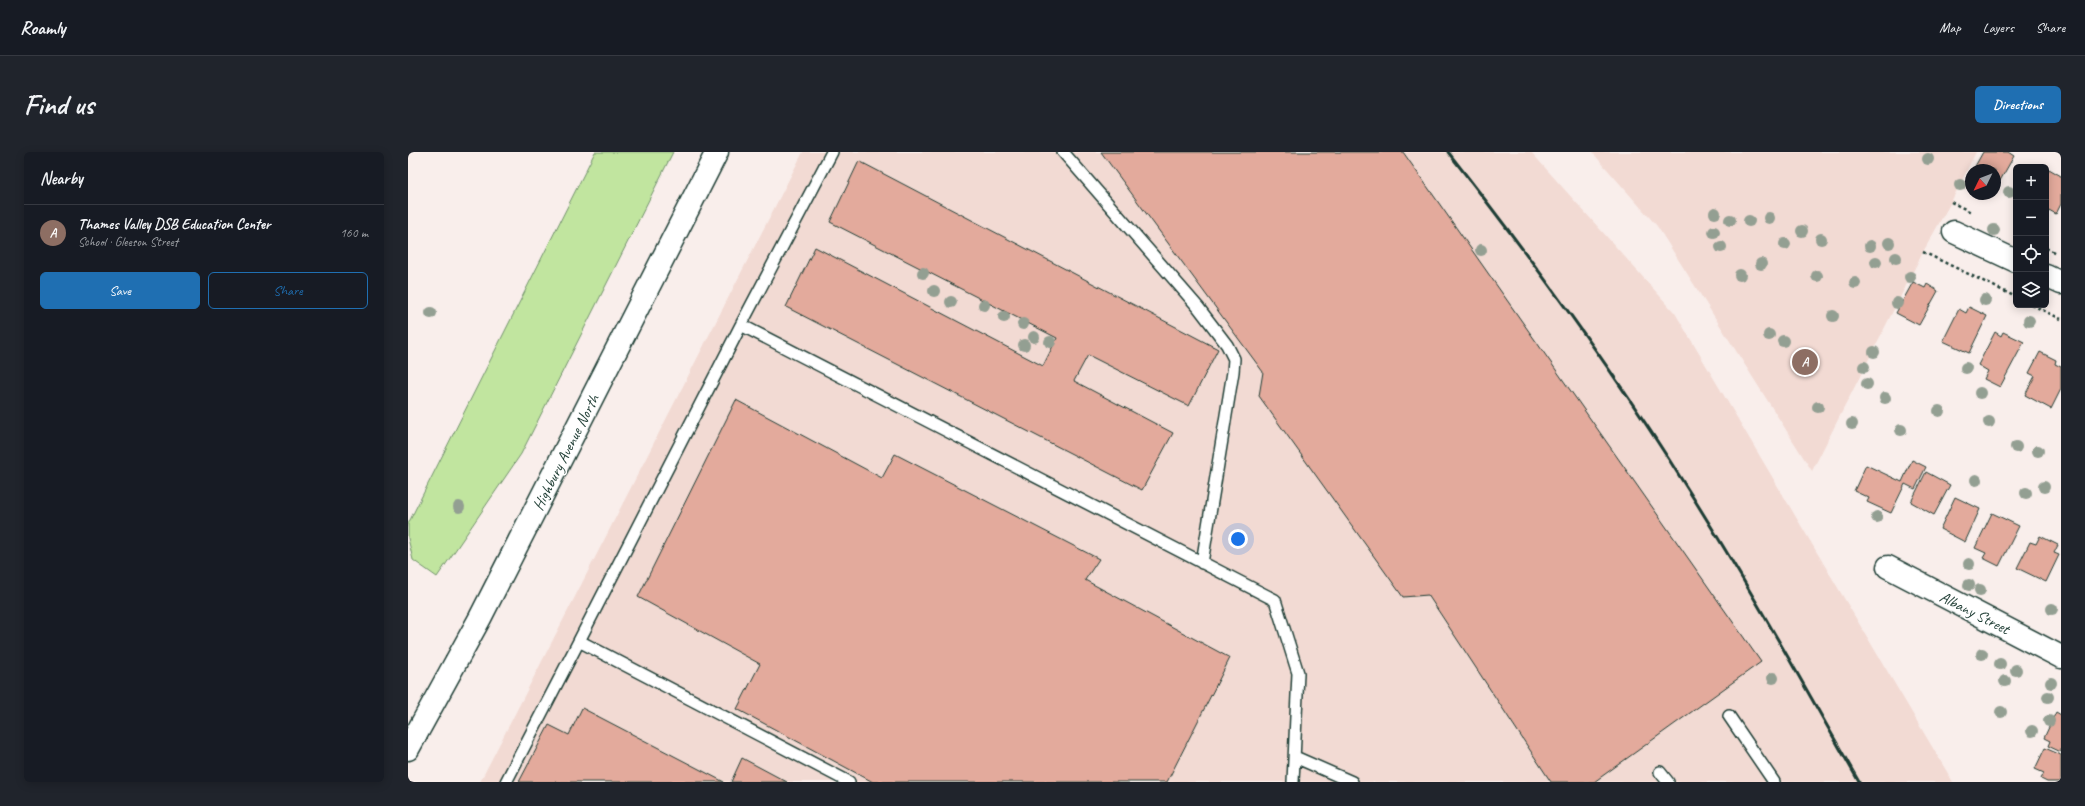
<!DOCTYPE html>
<html lang="en">
<head>
<meta charset="utf-8">
<style>
  body { margin:0; font-family:Caveat,sans-serif; background:#20242c; color:#f1f3f6 }
  .controls { position:absolute; right:12px; top:12px; display:grid; overflow:hidden; border-radius:6px; box-shadow:0 2px 10px #0003 }
  .controls button { width:36px; height:36px; display:grid; place-items:center; padding:0; border:0; border-bottom:1px solid #363941; background:#171b24; color:#f1f3f6; font:20px sans-serif }
  .compass { position:absolute; left:1557px; top:12px; width:36px; height:36px; border-radius:50%; background:#171b24; box-shadow:0 2px 10px #0003; rotate:227deg }
  .you { position:absolute; left:830px; top:387px; width:14px; height:14px; margin:-10px; border:3px solid #fff; border-radius:50%; background:#1a73e8; box-shadow:0 0 0 6px #1a73e833 }
  .badge { display:grid; place-items:center; width:26px; height:26px; border-radius:50%; background:#1f6fb2; color:#fff; font-size:13px; font-weight:700 }
  .pin { position:absolute; translate:-50% -50%; border:2px solid #fff; box-shadow:0 1px 4px #0006 }
  .list { margin:0; padding:0; list-style:none }
  h2 { display:flex; justify-content:space-between; align-items:center; height:52px; margin:0; padding:0 16px; font-size:17px }
  h2 small { font-size:13px; font-weight:400; color:#9ea1a6 }
  .list li { display:grid; grid-template-columns:26px 1fr auto; gap:12px; align-items:center; box-sizing:border-box; height:56px; padding:0 16px; border-top:1px solid #363941 }
  .list b { display:block; font-size:15px; white-space:nowrap }
  .list p { margin:0; font-size:13px; white-space:nowrap; color:#9ea1a6 }
  .list em { font-size:13px; font-style:normal; color:#9ea1a6 }
  .actions { display:flex; gap:8px; padding:12px 16px }
  .actions a { flex:1; padding:9px 0; border:1px solid #1f6fb2; border-radius:6px; text-align:center; font-size:14px; color:#1f6fb2 }
  .actions .main { background:#1f6fb2; color:#fff }
  .icon { flex:none; width:22px; height:22px; fill:none; stroke:currentColor; stroke-width:2; stroke-linecap:round; stroke-linejoin:round }
  .map { position:relative; flex:none; width:1653px; height:630px; overflow:hidden; border-radius:6px }
  header { display:flex; align-items:center; gap:24px; box-sizing:border-box; height:56px; padding:0 20px; background:#171b24; border-bottom:1px solid #363941 }
  header strong { font-size:19px }
  nav { display:flex; gap:22px; margin-inline-start:auto; font-size:14px }
  .intro { display:flex; align-items:center; justify-content:space-between; box-sizing:border-box; height:96px; padding:0 24px }
  h1 { margin:0; font-size:28px }
  .button { padding:10px 18px; border-radius:6px; background:#1f6fb2; color:#fff; font-size:14px; font-weight:700 }
  main { display:flex; gap:24px; padding:0 24px }
  aside { flex:1; background:#171b24; border-radius:6px; box-shadow:0 2px 10px #0003 }
  .map>svg:first-child { display:block }
  .built { fill:#f2dad3 }
  .green { fill:#c1e59f; stroke:#70916a }
  .building { fill:#e3aa9c; stroke:#1f3d34 }
  .lines { fill:none; stroke-linecap:round; stroke-linejoin:round }
  .service-casing { stroke:#1f3d34; stroke-width:14 }
  .minor-casing { stroke:#1f3d34; stroke-width:25 }
  .secondary-casing { stroke:#1f3d34; stroke-width:25 }
  .path { stroke:#1f3d34; stroke-width:2.5; stroke-dasharray:3 3; stroke-linecap:butt }
  .service { stroke:#fff; stroke-width:11 }
  .minor { stroke:#fff; stroke-width:22 }
  .secondary { stroke:#fff; stroke-width:22 }
  .rail { stroke:#1f3d34; stroke-width:3 }
  .tree { fill:#939f92 }
  .labels { text-anchor:middle; stroke-width:3; stroke-linejoin:round; paint-order:stroke }
  .street-label { font-size:16px; fill:#1f3d34; stroke:#fff }
</style>
</head>
<body>
<header>
<strong>Roamly</strong>
<nav><a>Map</a><a>Layers</a><a>Share</a></nav>
</header>
<div class="intro"><h1>Find us</h1><a class="button">Directions</a></div>
<main>
<aside>
<h2>Nearby<small></small></h2>
<ul class="list">
<li><span class="badge" style="background:#8d6e63">A</span><div><b>Thames Valley DSB Education Center</b><p>School · Gleeson Street</p></div><em>160 m</em></li>
</ul>
<div class="actions"><a class="main">Save</a><a>Share</a></div>
</aside>
<div class="map">
<svg width="1653" height="630" viewBox="0 0 1653 630">
  <rect width="100%" height="100%" fill="#f9eeeb"/>
  <filter id="ink" filterUnits="userSpaceOnUse"><feTurbulence type="fractalNoise" baseFrequency=".025" numOctaves="2"/><feDisplacementMap in="SourceGraphic" scale="8" xChannelSelector="R" yChannelSelector="G"/><feConvolveMatrix kernelMatrix="1 2 1 2 8 2 1 2 1" color-interpolation-filters="sRGB"/></filter>
  <g filter="url(#ink)">
    <path class="built" d="M395,0H1123L1267,161L1545,630H72Z
      M1184,0H1568L1543,50L1515,100L1404,319L1249,74Z"/>
    <path class="green" d="M187,0H265L113,302L29,425L5,408L0,386V372Z"/>
    <path class="building" d="M693,0H995L1353,510L1186,630H1143L1020,443L995,445L851,244L855,220Z
      M1575,0H1600L1606,4L1589,34L1587,32V18H1565Z
      M451,9L810,197L781,254L680,203L666,229L765,281L734,338L378,155L407,95L635,214L649,186L422,70Z
      M1641,17L1653,24V52L1648,62L1641,58L1638,62V23Z
      M1505,130L1517,136L1519,132L1530,139L1511,173L1488,161Z
      M1561,155L1579,164L1561,201L1535,189L1551,157L1558,161Z
      M1587,180L1593,184L1595,180L1616,190L1592,235L1576,227L1580,219L1570,213Z
      M1632,200L1648,208L1647,212L1653,215V237L1643,257L1617,243L1627,224L1621,221Z
      M328,248L474,326L487,302L691,407L677,428L822,506L759,630H465L329,557L352,512L230,445Z
      M1504,308L1518,315L1507,337L1497,332L1483,361L1459,350L1461,346L1446,339L1458,313L1494,330Z
      M1518,320L1542,333L1526,363L1503,350Z
      M1547,345L1572,357L1557,390L1532,377Z
      M1584,361L1611,374L1591,414L1575,406L1578,401L1567,396Z
      M1632,384L1650,393L1646,401L1651,403L1638,430L1609,416L1622,390L1628,392Z
      M174,556L316,630H111L141,573L161,583Z
      M1648,560L1653,563V600L1640,594L1642,589L1636,586Z
      M1637,596L1653,603V630H1639L1633,627L1636,621L1627,617Z
      M334,606L379,630H323Z"/>
    <g class="lines">
      <g class="service-casing">
        <path id="service" d="M655,0L790,155L819,193L826,207L825,220L794,411
          M333,173L424,0
          M171,489L333,173L867,448L890,521L885,630
          M1321,564L1366,630
          M887,605L944,630
          M1252,620L1260,630
          M98,630L171,489L441,630"/>
      </g>
      <g class="minor-casing">
        <path id="minor" d="M1546,80L1608,109
          M1638,124L1653,131
          M1480,415L1653,505"/>
      </g>
      <g class="secondary-casing">
        <path id="secondary" d="M0,597L72,466L309,0"/>
      </g>
      <path class="path" d="M1543,50L1563,60
        M1638,96L1648,101
        M1515,100L1608,145
        M1624,153L1653,167"/>
      <use href="#service" class="service"/>
      <use href="#minor" class="minor"/>
      <use href="#secondary" class="secondary"/>
      <path class="rail" d="M1040,0C1125,108 1206,219 1279,336C1340,432 1395,532 1451,630"/>
    </g>
    <g class="tree">
      <circle cx="1520" cy="7" r="6"/>
      <circle cx="1552" cy="33" r="6"/>
      <circle cx="1601" cy="40" r="6"/>
      <circle cx="1307" cy="61" r="6"/>
      <circle cx="1361" cy="66" r="6"/>
      <circle cx="1322" cy="68" r="6"/>
      <circle cx="1341" cy="69" r="6"/>
      <circle cx="1586" cy="78" r="6"/>
      <circle cx="1394" cy="79" r="6"/>
      <circle cx="1306" cy="80" r="6"/>
      <circle cx="1413" cy="87" r="6"/>
      <circle cx="1481" cy="91" r="6"/>
      <circle cx="1377" cy="92" r="6"/>
      <circle cx="1462" cy="94" r="6"/>
      <circle cx="1313" cy="95" r="6"/>
      <circle cx="1073" cy="98" r="6"/>
      <circle cx="1488" cy="106" r="6"/>
      <circle cx="1468" cy="110" r="6"/>
      <circle cx="1353" cy="112" r="6"/>
      <circle cx="515" cy="121" r="6"/>
      <circle cx="1332" cy="123" r="6"/>
      <circle cx="1409" cy="124" r="6"/>
      <circle cx="1502" cy="125" r="6"/>
      <circle cx="1447" cy="131" r="6"/>
      <circle cx="526" cy="139" r="6"/>
      <circle cx="1577" cy="148" r="6"/>
      <circle cx="543" cy="150" r="6"/>
      <circle cx="1489" cy="151" r="6"/>
      <circle cx="576" cy="153" r="6"/>
      <circle cx="23" cy="161" r="6"/>
      <circle cx="1425" cy="164" r="6"/>
      <circle cx="596" cy="165" r="6"/>
      <circle cx="1621" cy="169" r="6"/>
      <circle cx="615" cy="172" r="6"/>
      <circle cx="1361" cy="183" r="6"/>
      <circle cx="626" cy="185" r="6"/>
      <circle cx="1375" cy="189" r="6"/>
      <circle cx="642" cy="190" r="6"/>
      <circle cx="616" cy="193" r="6"/>
      <circle cx="1466" cy="200" r="6"/>
      <circle cx="1456" cy="215" r="6"/>
      <circle cx="1558" cy="216" r="6"/>
      <circle cx="1459" cy="232" r="6"/>
      <circle cx="1572" cy="241" r="6"/>
      <circle cx="1477" cy="246" r="6"/>
      <circle cx="1410" cy="255" r="6"/>
      <circle cx="1531" cy="259" r="6"/>
      <circle cx="1581" cy="270" r="6"/>
      <circle cx="1444" cy="272" r="6"/>
      <circle cx="1493" cy="278" r="6"/>
      <circle cx="1608" cy="295" r="6"/>
      <circle cx="1630" cy="299" r="6"/>
      <circle cx="1568" cy="328" r="6"/>
      <circle cx="1636" cy="335" r="6"/>
      <circle cx="1618" cy="341" r="6"/>
      <circle cx="51" cy="355" r="6"/>
      <circle cx="1469" cy="365" r="6"/>
      <circle cx="1561" cy="412" r="6"/>
      <circle cx="1561" cy="433" r="6"/>
      <circle cx="1572" cy="438" r="6"/>
      <circle cx="1644" cy="457" r="6"/>
      <circle cx="1574" cy="502" r="6"/>
      <circle cx="1592" cy="512" r="6"/>
      <circle cx="1608" cy="518" r="6"/>
      <circle cx="1365" cy="526" r="6"/>
      <circle cx="1597" cy="529" r="6"/>
      <circle cx="1643" cy="531" r="6"/>
      <circle cx="1640" cy="545" r="6"/>
      <circle cx="1593" cy="560" r="6"/>
      <circle cx="1641" cy="569" r="6"/>
      <circle cx="1624" cy="579" r="6"/>
    </g>
  </g>
  <g class="labels">
    <g class="street-label">
      <text transform="translate(157 300) rotate(-63)" y="6">Highbury Avenue North</text>
      <text transform="translate(1567 460) rotate(27)" y="6">Albany Street</text>
    </g>
  </g>
</svg>
<div class="controls">
<button>+</button>
<button>−</button>
<button><svg class="icon" aria-label="locate" viewBox="0 0 24 24"><circle cx="12" cy="12" r="6"/><path d="M12 2v4M12 18v4M2 12h4M18 12h4"/></svg></button>
<button><svg class="icon" aria-label="layers" viewBox="0 0 24 24"><path d="M12 4l9 5-9 5-9-5zM3 14l9 5 9-5"/></svg></button>
</div>
<svg class="compass" viewBox="-18 -18 36 36"><path d="M0-13l5 13h-10z" fill="#e53935"/><path d="M0 13l5-13h-10z" fill="#9ea1a6"/></svg>
<div class="you"></div>
<div class="pin badge" style="left:1397px;top:210px;background:#8d6e63">A</div>
</div>
</main>
</body>
</html>
